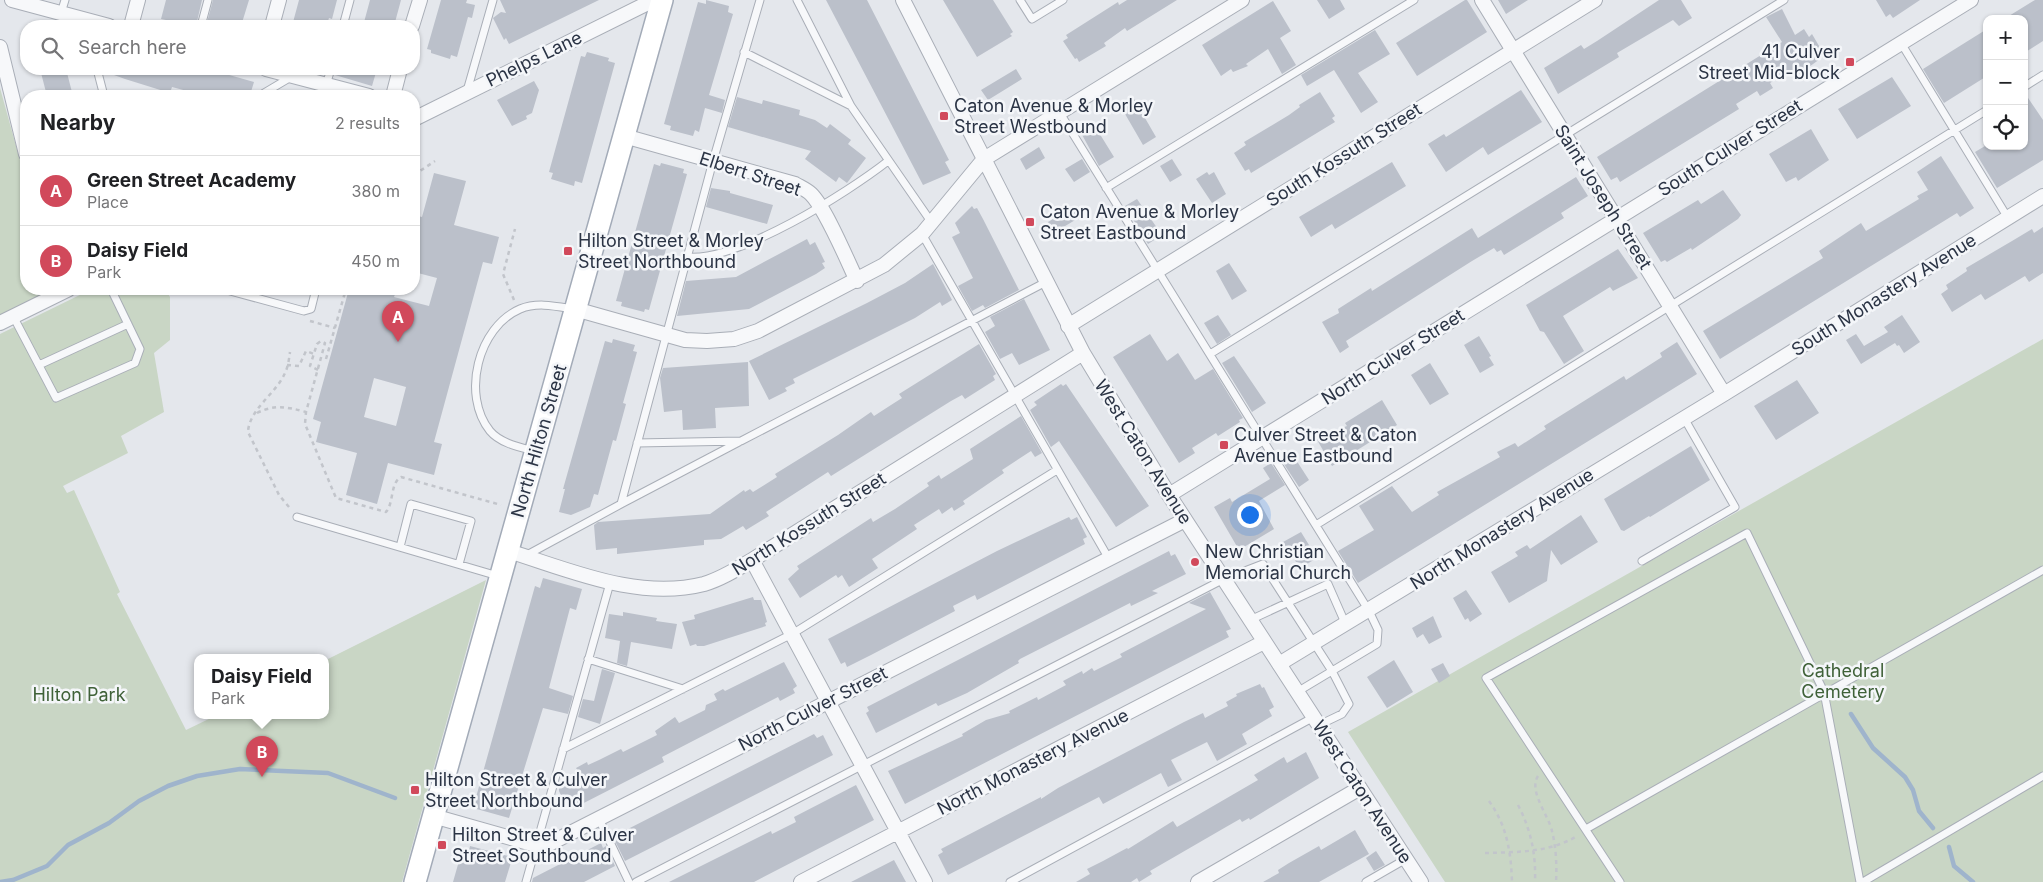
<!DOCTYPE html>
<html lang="en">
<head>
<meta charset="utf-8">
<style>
  body { margin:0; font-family:Inter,sans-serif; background:#f6f6f6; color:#202124 }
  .controls { position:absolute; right:15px; top:15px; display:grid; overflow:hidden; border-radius:10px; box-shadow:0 1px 4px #0004 }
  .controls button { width:45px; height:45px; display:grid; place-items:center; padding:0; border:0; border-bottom:1px solid #e0e0e0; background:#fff; color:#202124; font:25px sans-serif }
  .you { position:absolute; left:1249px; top:514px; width:18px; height:18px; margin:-12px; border:4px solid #fff; border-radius:50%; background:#1a73e8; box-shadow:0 0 0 8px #1a73e833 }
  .badge { display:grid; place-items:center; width:32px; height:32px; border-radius:50%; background:#d1495b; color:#fff; font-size:16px; font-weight:700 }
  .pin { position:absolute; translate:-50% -41px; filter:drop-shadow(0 1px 2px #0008) }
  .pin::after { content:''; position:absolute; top:26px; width:18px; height:15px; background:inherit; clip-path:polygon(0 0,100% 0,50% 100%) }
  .popup { position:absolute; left:194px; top:654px; width:135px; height:65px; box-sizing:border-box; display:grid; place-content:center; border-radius:10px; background:#fff; filter:drop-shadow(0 1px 4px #0005); font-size:16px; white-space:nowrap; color:#757577 }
  .popup b { font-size:19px; color:#202124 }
  .popup::after { content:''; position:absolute; left:50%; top:100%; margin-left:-10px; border:10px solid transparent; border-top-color:#fff }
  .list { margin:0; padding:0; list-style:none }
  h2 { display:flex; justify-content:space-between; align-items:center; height:65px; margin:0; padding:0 20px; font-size:21px }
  h2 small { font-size:16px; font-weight:400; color:#757577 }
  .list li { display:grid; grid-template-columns:32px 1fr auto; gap:15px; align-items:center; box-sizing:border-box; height:70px; padding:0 20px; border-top:1px solid #e0e0e0 }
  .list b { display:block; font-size:19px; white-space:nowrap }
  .list p { margin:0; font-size:16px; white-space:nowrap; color:#757577 }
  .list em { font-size:16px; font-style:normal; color:#757577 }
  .icon { flex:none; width:28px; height:28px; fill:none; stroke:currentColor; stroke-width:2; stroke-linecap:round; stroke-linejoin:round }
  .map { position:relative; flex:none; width:2043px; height:882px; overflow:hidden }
  .search { position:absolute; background:#fff; box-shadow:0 1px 4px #0004; left:20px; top:20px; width:400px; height:55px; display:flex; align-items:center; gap:12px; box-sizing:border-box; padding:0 18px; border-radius:20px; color:#757577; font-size:19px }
  .panel { position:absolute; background:#fff; box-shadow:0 1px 4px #0004; left:20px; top:90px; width:400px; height:205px; border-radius:20px }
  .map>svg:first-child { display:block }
  .green { fill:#c9d6c5 }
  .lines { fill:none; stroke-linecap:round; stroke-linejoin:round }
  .stream { stroke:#9fb4cc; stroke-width:4.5 }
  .building { fill:#bbc0ca; fill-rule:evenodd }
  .lane-casing { stroke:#a9aeb7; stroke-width:9 }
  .street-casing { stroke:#a9aeb7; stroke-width:16 }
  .primary-casing { stroke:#a3abb8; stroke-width:24 }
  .path { stroke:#c2c5cb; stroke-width:2.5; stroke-dasharray:4 4; stroke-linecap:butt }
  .lane { stroke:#f7f8fa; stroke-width:7 }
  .street { stroke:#f7f8fa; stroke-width:14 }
  .primary { stroke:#fff; stroke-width:21 }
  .poi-dot { fill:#d1495b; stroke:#f4f6f9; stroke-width:2 }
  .labels { text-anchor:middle; stroke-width:5; stroke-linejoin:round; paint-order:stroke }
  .poi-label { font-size:18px; fill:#2b3445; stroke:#f4f6f9; text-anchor:start }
  .street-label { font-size:18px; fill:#2b3445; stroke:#f4f6f9 }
  .park-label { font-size:18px; fill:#3f6138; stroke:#f4f6f9 }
</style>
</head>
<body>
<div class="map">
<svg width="2043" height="882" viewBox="0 0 2043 882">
  <rect width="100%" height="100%" fill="#e4e7ec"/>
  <path class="green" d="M0,88L26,182V289H53L0,317Z
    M92,289H165L170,297V340L154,353L164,412L121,436L128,453L63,486L67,493L74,490L120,592L117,594L186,730L215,716H326V660L486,580L402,882H0V334Z
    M2043,339V882H1445L1348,732Z"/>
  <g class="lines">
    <path class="stream" d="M1851,714L1873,748L1905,777L1913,790L1919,811L1933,828
      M1949,847L1954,866L1973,882
      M0,882L13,880L47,866L68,845L109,823L139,801L168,786L197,776L240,769L328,773L395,798"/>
  </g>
  <path class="building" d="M166,0H202L196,26H164L166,20L161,19Z
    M213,0H249L241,26H206Z
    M299,0H337L332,19L329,18L327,24L320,22L319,26H292Z
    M370,0H401L394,26H363Z
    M441,0H467L466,3L475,5L472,18L468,17L457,57L451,55L450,59L431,53V50L427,49Z
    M500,0H599L509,44L506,38L504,40L493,18L501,12L506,13Z
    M706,0L729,6L728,12L733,14L709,95L725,100L722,113L705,108L699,132L695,130L693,136L670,130L671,126L664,124L698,2L706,4Z
    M826,0H867L949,160L945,162L951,173L923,185Z
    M943,0H993L1013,32L1010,34L1012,36L977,57Z
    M1127,0H1177L1127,31L1125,28L1104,43L1106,46L1079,62L1077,58L1075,59L1063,41L1068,38L1066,35L1118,2L1119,5Z
    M1317,0H1340L1345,9L1329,19Z
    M1465,0H1467L1487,32L1417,76L1396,43Z
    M1498,0H1528L1506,14Z
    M1659,0H1681L1692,18L1679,26L1673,20L1617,53L1619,57L1558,94L1544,68L1581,45L1584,49L1597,41Z
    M1876,0H1920L1893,18L1890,14L1886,17Z
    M2035,0H2043V41L2024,53V19H2004Z
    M1273,1L1291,31L1280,38L1296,65L1282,74L1268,49L1246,64L1248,66L1233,72L1231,69L1221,76L1202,45Z
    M1782,9L1795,35L1804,29L1809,37L1812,34L1822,51L1817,54L1820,59L1795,77L1790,71L1770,83L1773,88L1760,96L1757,91L1736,104L1739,109L1620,182L1617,177L1611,180L1597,157L1782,42L1766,17Z
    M1987,29V76L1944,103L1923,69Z
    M1375,30L1390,54L1358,73L1378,102L1361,113L1334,70L1307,86L1301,75Z
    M587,52L609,58L608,61L615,63L582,183L575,181L574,186L551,179L553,173L549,172L581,56L585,57Z
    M40,69H66L73,96H47Z
    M103,69H208L254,82L250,95L233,90L231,96H206L172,87L170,93L125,79L103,71Z
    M336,69H377L372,86L335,75Z
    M1016,69L1022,79L988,100L981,90Z
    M1892,77L1911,106L1857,139L1838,109Z
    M534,81L539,90L532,113L526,116L527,119L512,126L497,100Z
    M1521,90L1542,122L1488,155L1483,147L1446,172L1428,144L1444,134L1446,137Z
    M1320,92L1335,116L1332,118L1335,122L1251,173L1249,169L1245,171L1234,153L1246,145L1244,142L1289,115L1300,107L1299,105Z
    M2024,92L2043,120V160L1997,188L1975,152L1985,146H2024V127L2027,125L2024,120Z
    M737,97L762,104L763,100L800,110L799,115L815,120L827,128L830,124L851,140L848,144L866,158L847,183L839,177L836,182L805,159L811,151L728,127Z
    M1134,99L1156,137L1143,145L1121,107Z
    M1093,123L1114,157L1099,166L1080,131Z
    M1811,129L1829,160L1798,181L1796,177L1786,182L1769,154Z
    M1039,147L1045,158L1026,170L1020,159Z
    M1941,156L1974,208L1960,217L1957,213L1720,359L1703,331L1823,258L1819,251L1861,223L1866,231L1919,199L1917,196L1928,190L1917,172Z
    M1082,159L1090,172L1074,182L1065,169Z
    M1172,159L1182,175L1170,182L1160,166Z
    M1392,162L1406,186L1335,229L1332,224L1311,237L1299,217Z
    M661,163L684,169L683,173L687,174L649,310L645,309L644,312L621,306L622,302L616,301L654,164L660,166Z
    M1207,172L1209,175L1214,172L1226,194L1212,203L1196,179Z
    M434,173L466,181L454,225L499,237L492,264L483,262L434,442L442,444L434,475L388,463L377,504L346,495L357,453L316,442L321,422L313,419L349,289H397L394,297L429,306L437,278L414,272V215L422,217ZM374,378L406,387L396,426L364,417Z
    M1576,177L1588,196L1561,213L1564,218L1504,255L1501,250L1497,252L1494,248L1472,261L1346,341L1349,347L1340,353L1322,322L1339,313L1338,309L1371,288L1372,291L1472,228L1478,238Z
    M711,188L730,191V193L773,205L767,224L706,207Z
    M1723,190L1741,215L1738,219L1692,250L1691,248L1667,262L1665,260L1661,262L1643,233L1698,200L1701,204Z
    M1137,199L1162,235L1148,244L1125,206Z
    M972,206L974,209L977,208L983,219L1019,290L985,308L983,305L972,311L958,286L973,278L952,237L960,233L955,223Z
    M1075,206L1082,216L1055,232L1048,222Z
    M2043,227V273L2029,282L2025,276L1985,300L1981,294L1952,312L1941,294L1948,289L1946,285L1967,271L1966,268L2012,241L2032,229L2034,233Z
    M807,239L810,245L815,242L825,262L822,263L825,268L816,274L749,309L677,316L686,281L736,277Z
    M1618,249L1638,278L1613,291L1610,287L1563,316L1584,351L1564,364L1544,332L1540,331L1526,305Z
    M1229,263L1247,291L1232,300L1216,271Z
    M933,264L952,300L942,306L940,302L915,318L793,379L795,383L785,388L787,391L769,400L749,361L867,303L905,283Z
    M1024,299L1050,350L1019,365L1012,353L1000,359L985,332L995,326L990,317Z
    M1218,315L1231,335L1217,344L1204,323Z
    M1902,315L1920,342L1904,353L1899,345L1897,346L1895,343L1861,364L1846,340L1856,334L1864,346L1888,332L1884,327Z
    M1150,334L1167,361L1178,353L1195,380L1213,369L1243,418L1239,420L1240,422L1218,436L1216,433L1192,448L1195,453L1179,463L1113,357Z
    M1479,336L1491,356L1489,357L1494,365L1480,373L1464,345Z
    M613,339L635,345L633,351L637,352L623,403L626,404L616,441L613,440L598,495L594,494L590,507L571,515L559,512L565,489H563L605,341L612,343Z
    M1677,342L1697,374L1358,583L1338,551L1374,530L1359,506L1392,486L1412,512L1439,495L1437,492L1500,457L1497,452L1515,443L1518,447L1546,429L1544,426L1624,376L1626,380L1662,357L1660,353Z
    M979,344L996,374L993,376L995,380L965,399L962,395L951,401L831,476L828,472L766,512L769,516L746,530L743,526L721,539L704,540V545L617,554V548L596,550L594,525L598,522L710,514L744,490L745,492L750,489L753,492L777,477L775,474L838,435L871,412L874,416L891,405L902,398L899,394Z
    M1234,356L1266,403L1252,412L1222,363Z
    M748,362L749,406L715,408L716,428L683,430L682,410L664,412L660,378L663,368Z
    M1430,363L1449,394L1430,405L1411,375Z
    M1797,380L1819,413L1776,440L1754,406Z
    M1061,384L1063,386L1066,384L1149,506L1116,527L1059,441L1051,447L1030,410L1037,405L1034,402Z
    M1382,400L1397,425L1332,466L1316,438L1347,426L1345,423Z
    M1021,416L1042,453L1035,457L1031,451L1002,470L1004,473L963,501L965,504L954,511L952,507L942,514L939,509L914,525L917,529L872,559L878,568L849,587L842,575L838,578L836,575L800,598L788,579L799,569L797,566L871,518L873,522L895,509L929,486L927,483L939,475L941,479L973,459L970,449Z
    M1691,446L1710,480L1650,517L1649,516L1624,531L1621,530L1604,499Z
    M1291,452L1309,480L1299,487L1280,458Z
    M1271,463L1285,485L1259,501L1274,529L1239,550L1214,507L1230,498L1232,502L1270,479L1263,468Z
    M1581,515L1598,542L1561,565L1551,550L1547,581L1509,603L1491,572L1518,556L1515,552L1527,545L1530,549Z
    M1069,517L1071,520L1077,517L1087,537L1083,539L1085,544L977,600L975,595L953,606L955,611L871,655L847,667L845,662L841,664L828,639L997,551Z
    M1301,532L1317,558L1307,564L1296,562L1283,542Z
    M1169,551L1171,556L1175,554L1186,574L1152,591L1158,593L1131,606L1130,603L1020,659L1018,661L1019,663L967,693L938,706L936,703L876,733L866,713L869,711L867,707Z
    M543,578L582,589L576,610L570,608L549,688L573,696L568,714L543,708L509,818L473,808L535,586L540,588Z
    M1466,590L1482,614L1470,622L1468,618L1465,620L1453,598Z
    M1210,592L1231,629L1226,631L1229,637L905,804L888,771L963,736L962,734L986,720L1010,713L1009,711L1037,697L1038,700L1066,685L1063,681L1082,671L1083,674L1092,668L1094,671L1122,657L1120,654L1206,609L1189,603Z
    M753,597L754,600H761L767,622L765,623L766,626L704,646H697L696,644L690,646L682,622L695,619L694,615Z
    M623,612L657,618L656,621L677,624L672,649L631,642L627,666L617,663L620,641L605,638L609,614L623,616Z
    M1433,616L1442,637L1429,644L1423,634L1417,638L1412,628Z
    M1394,660L1413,692L1387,708L1367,677Z
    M784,662L797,686L793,689L795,693L780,701L778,697L689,743L662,757L664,762L574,808L571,803L566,806L559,791V783L578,771L576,768L587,762L588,765L599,760L621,749L623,752L657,735L655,731L675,717L679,723L705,710L706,705L717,700L714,694L723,689L725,691Z
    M1443,663L1450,676L1439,683L1431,669Z
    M602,669L615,673L600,724L578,717L583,699L594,701Z
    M1260,684L1262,688L1264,687L1274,707L1269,710L1272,716L1242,734L1247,744L1217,761L1207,742L1171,760L1182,780L1168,787L1161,773L1103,804L1099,797L948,875L938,855L943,852L941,849L1041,797V799L1058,788L1184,722L1203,713L1205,718L1216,712L1228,706L1226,702L1237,696L1236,694Z
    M814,734L817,738L823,735L833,755L625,861L615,841L626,836L624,831Z
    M1306,752L1319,778L1250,820L1249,818L1242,822L1240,819L1226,827L1150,871L1152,874L1139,882L1137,878L1131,882H1076L1090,874L1087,869L1103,861L1127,848L1128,849L1173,821L1177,827L1258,780L1254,775L1284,757L1287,763Z
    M856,785L874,820L754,882H669L771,831L772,834L796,822L794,817Z
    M1355,830L1369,854L1319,882H1263L1279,873L1278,870L1289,863L1319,846L1321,850Z
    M601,843L603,848L606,846L615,866L584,882H532L533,878Z
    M470,846L508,856L507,858L512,859L505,882H453L461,854L468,856Z
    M1376,851L1385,865L1374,871L1366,858Z
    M894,860L906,882H851Z"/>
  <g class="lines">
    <g class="lane-casing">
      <path id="lane" d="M797,0L851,106L932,223
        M1020,0L1032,19L1063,0
        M61,13L65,0
        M201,26L208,0
        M343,26L350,0
        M1901,43L2008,218
        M744,52L851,106
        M97,69L104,96
        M326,85L331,69
        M2024,87L2043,75
        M467,91L493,0
        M259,96L291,77
        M1106,188L1414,0
        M922,234L1109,559
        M687,257C738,262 847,193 888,161
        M223,289L304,311L311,309L316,289
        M13,316L56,398L135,363L140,349L111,289
        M1210,354L1784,0
        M39,365L128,324
        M637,443L741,441L1046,282
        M534,451C519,447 500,443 490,431C461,395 478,327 520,309C537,302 555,306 573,309
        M621,504L739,442
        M297,517L498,576
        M1316,525L1987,110
        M400,547L411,504L471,521L459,564
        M525,556L621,504L713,161L760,0
        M1642,561L1735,507L1684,418
        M1250,620L1328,584L1346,625
        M588,659L683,689
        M1297,692L1332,671L1349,704L1342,714L1319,725
        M563,749L792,634L1057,470
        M599,819L629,882
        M1586,829L2043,570
        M526,882L610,583
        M636,882L1224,579L1263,564L1332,671L1377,644L1378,630L1369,611L1060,113
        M1010,882L1314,717
        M1366,882L1406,859
        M1620,882L1486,678L1747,533L1824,692L1860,882
        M1863,882L2043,776"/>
    </g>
    <g class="street-casing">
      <path id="street" d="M12,0L109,26
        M903,0L1083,353L1169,495L1421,882
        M1482,0L1724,394
        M131,26L138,0
        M272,26L279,0
        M412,26L420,0
        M0,47L26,154
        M266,69L369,96
        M393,96L400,69
        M414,119L654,0
        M624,136L795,184C800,187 807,190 811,194C826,209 847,260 857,281
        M575,309L685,340L707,341L734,339L758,331L884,265L922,234L984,159L1242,0
        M0,323L69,289
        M1068,326L1595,0
        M1169,495L1971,0
        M508,551C570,570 638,601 704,584C721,579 737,569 752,560L1083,353
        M752,560L925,882
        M1279,664L1724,394L2043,196
        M433,816L543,847L1185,520
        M801,882L1264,642
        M1198,882L1360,788"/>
    </g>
    <g class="primary-casing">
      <path id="primary" d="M415,882L662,0"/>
    </g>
    <path class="path" d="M414,175L435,161
      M514,300L503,274L515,229
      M310,321L335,328
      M326,359L346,289
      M287,365L299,366L306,351L314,354
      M318,370L310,366L317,344L321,341L325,343L306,412L305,424L336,498L386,512C394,503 390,483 401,477L501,505
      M257,413C275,404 287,407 306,412
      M289,507L279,495L248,432C249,410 275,394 284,375C288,368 289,359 290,352
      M1538,776C1528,791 1549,816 1552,831C1556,847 1557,866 1556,882
      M1489,801C1507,826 1511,852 1512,882
      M1518,805C1531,830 1536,854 1535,882
      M1485,853C1516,852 1549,853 1577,836"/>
    <use href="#lane" class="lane"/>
    <use href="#street" class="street"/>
    <use href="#primary" class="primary"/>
  </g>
  <g class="poi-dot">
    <rect x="1845" y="57" width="10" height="10" rx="2.5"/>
    <rect x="939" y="111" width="10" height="10" rx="2.5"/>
    <rect x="1025" y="217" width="10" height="10" rx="2.5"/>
    <rect x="563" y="246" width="10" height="10" rx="2.5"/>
    <rect x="1219" y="440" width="10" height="10" rx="2.5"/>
    <circle cx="1195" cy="562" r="5"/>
    <rect x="410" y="785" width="10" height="10" rx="2.5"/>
    <rect x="437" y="840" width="10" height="10" rx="2.5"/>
  </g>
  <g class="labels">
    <g class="poi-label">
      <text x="1840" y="58" text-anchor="end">41 Culver<tspan x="1840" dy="21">Street Mid-block</tspan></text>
      <text x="954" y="112">Caton Avenue &amp; Morley<tspan x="954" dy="21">Street Westbound</tspan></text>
      <text x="1040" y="218">Caton Avenue &amp; Morley<tspan x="1040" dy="21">Street Eastbound</tspan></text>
      <text x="578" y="247">Hilton Street &amp; Morley<tspan x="578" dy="21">Street Northbound</tspan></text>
      <text x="1234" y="441">Culver Street &amp; Caton<tspan x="1234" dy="21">Avenue Eastbound</tspan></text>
      <text x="1205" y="558">New Christian<tspan x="1205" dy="21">Memorial Church</tspan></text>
      <text x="425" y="786">Hilton Street &amp; Culver<tspan x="425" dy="21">Street Northbound</tspan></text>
      <text x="452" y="841">Hilton Street &amp; Culver<tspan x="452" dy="21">Street Southbound</tspan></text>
    </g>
    <g class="street-label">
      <text transform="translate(534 59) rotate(-26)" y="6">Phelps Lane</text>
      <text transform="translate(1730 148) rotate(-32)" y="6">South Culver Street</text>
      <text transform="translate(1344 155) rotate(-32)" y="6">South Kossuth Street</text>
      <text transform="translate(750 174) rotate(18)" y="6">Elbert Street</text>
      <text transform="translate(1603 197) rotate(58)" y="6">Saint Joseph Street</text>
      <text transform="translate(1884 295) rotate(-32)" y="6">South Monastery Avenue</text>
      <text transform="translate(1393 357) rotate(-32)" y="6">North Culver Street</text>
      <text transform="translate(539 441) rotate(-74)" y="6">North Hilton Street</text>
      <text transform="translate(1143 452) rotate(58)" y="6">West Caton Avenue</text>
      <text transform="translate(809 524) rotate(-32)" y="6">North Kossuth Street</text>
      <text transform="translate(1502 529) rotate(-32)" y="6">North Monastery Avenue</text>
      <text transform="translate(813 709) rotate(-27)" y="6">North Culver Street</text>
      <text transform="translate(1033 762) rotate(-27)" y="6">North Monastery Avenue</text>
      <text transform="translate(1362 792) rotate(57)" y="6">West Caton Avenue</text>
    </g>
    <g class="park-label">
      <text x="1843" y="677">Cathedral<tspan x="1843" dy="21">Cemetery</tspan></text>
      <text x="79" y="701">Hilton Park</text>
    </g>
  </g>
</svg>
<div class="controls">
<button>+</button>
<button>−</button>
<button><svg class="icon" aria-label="locate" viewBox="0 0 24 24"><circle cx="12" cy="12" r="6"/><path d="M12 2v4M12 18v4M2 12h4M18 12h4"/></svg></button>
</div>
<div class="you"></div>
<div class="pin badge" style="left:398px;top:342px">A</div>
<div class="pin badge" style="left:262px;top:777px">B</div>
<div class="popup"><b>Daisy Field</b>Park</div>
<div class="search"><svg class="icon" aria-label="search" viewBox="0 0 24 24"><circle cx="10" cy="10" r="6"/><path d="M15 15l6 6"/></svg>Search here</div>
<section class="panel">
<h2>Nearby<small>2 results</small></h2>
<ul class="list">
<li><span class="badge">A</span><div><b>Green Street Academy</b><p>Place</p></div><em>380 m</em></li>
<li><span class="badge">B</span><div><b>Daisy Field</b><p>Park</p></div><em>450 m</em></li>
</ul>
</section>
</div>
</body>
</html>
